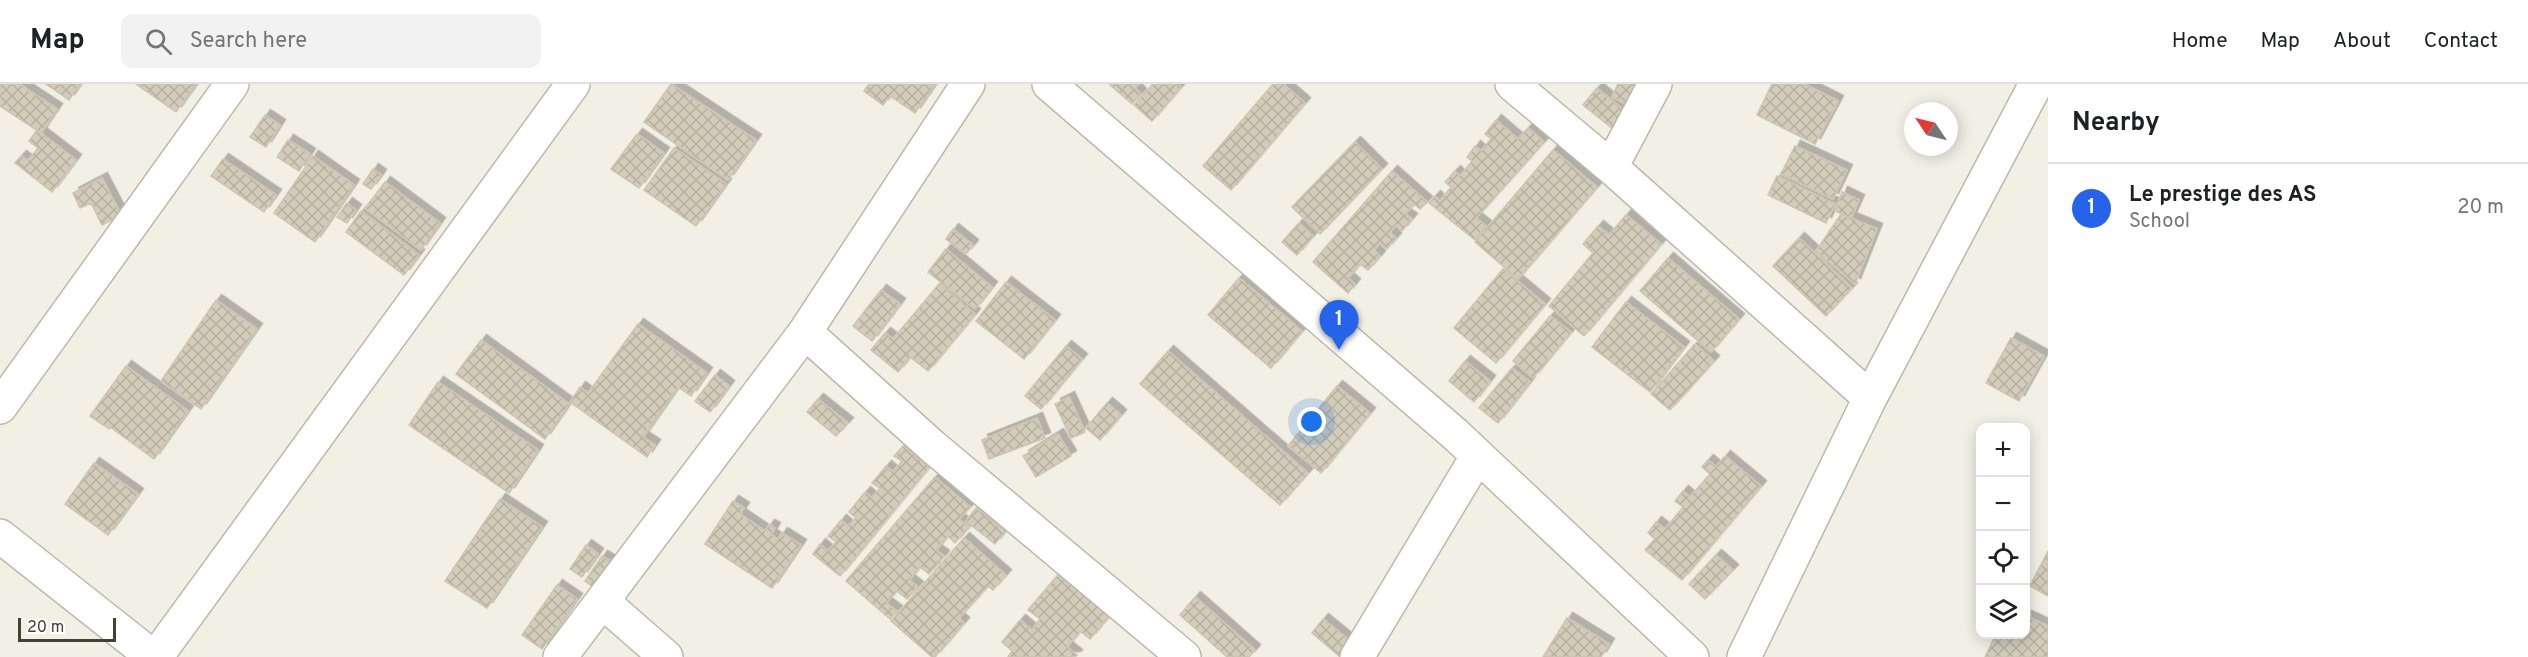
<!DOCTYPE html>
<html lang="en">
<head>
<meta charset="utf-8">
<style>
  body { margin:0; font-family:Overpass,sans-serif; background:#f2f2f2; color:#202124 }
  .controls { position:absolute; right:18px; bottom:18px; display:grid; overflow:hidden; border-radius:12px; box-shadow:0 3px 15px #0003 }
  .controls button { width:54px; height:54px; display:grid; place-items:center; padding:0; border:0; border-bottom:2px solid #e0e0e0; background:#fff; color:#202124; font:30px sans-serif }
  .compass { position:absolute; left:1904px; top:18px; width:54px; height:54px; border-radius:50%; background:#fff; box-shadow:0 3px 15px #0003; rotate:305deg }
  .scale { position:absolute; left:18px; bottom:15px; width:98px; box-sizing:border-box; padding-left:6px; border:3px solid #444035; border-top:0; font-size:16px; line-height:21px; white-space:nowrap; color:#444035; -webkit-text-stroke:4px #fff; paint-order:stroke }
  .you { position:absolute; left:1312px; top:338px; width:21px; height:21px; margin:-15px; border:4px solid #fff; border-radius:50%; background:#1a73e8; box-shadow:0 0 0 9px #1a73e833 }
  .badge { display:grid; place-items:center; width:39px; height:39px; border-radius:50%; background:#2563eb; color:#fff; font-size:20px; font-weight:700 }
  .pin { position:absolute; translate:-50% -50px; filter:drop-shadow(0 2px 3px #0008) }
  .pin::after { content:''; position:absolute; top:32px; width:21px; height:18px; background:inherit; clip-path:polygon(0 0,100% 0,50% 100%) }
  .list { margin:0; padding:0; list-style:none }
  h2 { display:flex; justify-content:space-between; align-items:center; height:78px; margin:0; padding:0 24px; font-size:26px }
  h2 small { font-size:20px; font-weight:400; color:#757577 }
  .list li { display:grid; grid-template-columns:39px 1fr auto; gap:18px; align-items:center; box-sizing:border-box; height:90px; padding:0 24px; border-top:2px solid #e0e0e0 }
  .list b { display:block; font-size:22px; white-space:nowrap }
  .list p { margin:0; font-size:20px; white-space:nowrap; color:#757577 }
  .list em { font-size:20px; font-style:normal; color:#757577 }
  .icon { flex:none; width:33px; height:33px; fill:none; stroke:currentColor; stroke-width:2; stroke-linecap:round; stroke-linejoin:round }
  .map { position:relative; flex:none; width:2048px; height:573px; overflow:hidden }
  header { display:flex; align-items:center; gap:36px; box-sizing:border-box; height:84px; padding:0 30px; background:#fff; border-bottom:2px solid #e0e0e0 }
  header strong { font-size:28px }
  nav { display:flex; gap:33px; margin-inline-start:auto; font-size:21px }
  .search { width:420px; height:54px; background:#f2f2f2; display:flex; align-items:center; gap:15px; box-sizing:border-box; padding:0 21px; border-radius:12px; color:#757577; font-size:22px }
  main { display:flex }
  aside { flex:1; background:#fff }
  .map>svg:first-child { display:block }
  .building { fill:url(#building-cross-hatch); stroke:#cec5af; stroke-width:1.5; filter:url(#shadow) }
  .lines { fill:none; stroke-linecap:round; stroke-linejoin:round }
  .minor-casing { stroke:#bdb8a8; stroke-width:36 }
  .minor { stroke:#fff; stroke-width:33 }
</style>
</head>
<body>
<header>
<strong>Map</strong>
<div class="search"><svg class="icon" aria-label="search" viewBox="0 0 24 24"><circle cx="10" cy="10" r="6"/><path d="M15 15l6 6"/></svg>Search here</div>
<nav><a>Home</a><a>Map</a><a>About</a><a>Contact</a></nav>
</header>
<main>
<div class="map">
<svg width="2048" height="573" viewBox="0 0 2048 573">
  <defs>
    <pattern id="building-cross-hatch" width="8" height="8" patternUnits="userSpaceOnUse" patternTransform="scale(1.5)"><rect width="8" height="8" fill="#d3ccbb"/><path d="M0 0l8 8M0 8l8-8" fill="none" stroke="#b6b0a1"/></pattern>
    <filter id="shadow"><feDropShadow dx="5.5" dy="-5.5" stdDeviation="0" flood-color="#0004"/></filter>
  </defs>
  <rect width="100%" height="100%" fill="#f2efe5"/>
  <path class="building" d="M0,0H19L57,25L41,49L0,22Z
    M46,0H80L69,16Z
    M136,0H196L176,28Z
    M671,0L756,56L728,96L644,38Z
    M869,0H935L915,29L890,12L883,21L864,7Z
    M1109,0H1139L1135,4L1141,10L1132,20Z
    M1153,0H1177L1181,3L1152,37L1134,21Z
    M1273,0H1283L1305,19L1231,106L1203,82Z
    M1618,0H1652L1639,27L1612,13Z
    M1772,0H1804L1838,17L1815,60L1757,31Z
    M1597,4L1627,29L1613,45L1583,21Z
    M265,31L280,41L266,63L250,53Z
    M1496,36L1518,55L1528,44L1544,58L1476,134L1486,142L1475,156L1429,119L1435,112L1440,117L1451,103L1445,98L1455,87L1460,92L1472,77L1467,73L1475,62L1481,67L1491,55L1485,50Z
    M37,46L76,76L52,108L15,79L21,72L28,77L38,64L29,57Z
    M637,50L664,69L639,104L611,85Z
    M288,56L310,70L299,87L277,73Z
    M1355,58L1382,85L1320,150L1292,123Z
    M1795,62L1847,86L1833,115L1781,90Z
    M674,64L726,100L696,142L644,106Z
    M1553,66L1597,103L1518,195L1475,158Z
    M313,72L354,101L315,158L274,129Z
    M223,75L276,111L264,128L211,92Z
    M373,85L381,91L371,105L363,100Z
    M1392,87L1427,118L1420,125L1414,120L1405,130L1412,135L1402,147L1396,141L1390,148L1396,154L1387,165L1380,159L1374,166L1380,172L1368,186L1360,180L1348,194L1355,200L1348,209L1313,178Z
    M1777,92L1835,120L1826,139L1768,111Z
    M102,94L121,131L102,141L91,119L80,124L73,109Z
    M385,98L440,139L421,166L365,124Z
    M1842,108L1859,116L1851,134L1835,127Z
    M347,119L356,126L347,139L337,133Z
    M361,127L419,171L404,191L346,148Z
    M1841,130L1877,145L1855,200L1816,167Z
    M1626,131L1661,160L1584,252L1549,222L1593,169L1583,160L1598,142L1609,151Z
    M1299,139L1313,152L1297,171L1282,158Z
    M953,145L973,161L966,170L946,155Z
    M1799,154L1852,204L1826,232L1773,182Z
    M946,165L992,203L975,225L928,188Z
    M1668,174L1739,235L1711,268L1640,207Z
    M1503,185L1545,220L1496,279L1454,244Z
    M1239,194L1302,247L1271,284L1208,231Z
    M1006,198L1055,236L1024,275L976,237Z
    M939,200L975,230L928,287L910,273L898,288L871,266L885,249L893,255Z
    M881,206L900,220L872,257L853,242Z
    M216,216L257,245L201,325L161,297Z
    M1626,218L1684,263L1650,308L1592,263Z
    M1550,232L1571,248L1533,294L1513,277Z
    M638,240L707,289L691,312L678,303L643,353L655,361L647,373L570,318L580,303L588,309Z
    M2011,254L2044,272L2019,317L1986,299Z
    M481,256L569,320L545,355L456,290Z
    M1695,260L1714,277L1670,326L1651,310Z
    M1066,262L1082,275L1041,325L1025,312Z
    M1168,267L1308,389L1280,421L1140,300Z
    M1465,277L1490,297L1474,318L1449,297Z
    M126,282L188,327L154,375L110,343L109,345L90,332Z
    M1512,284L1530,298L1498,339L1479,324Z
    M715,291L729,302L710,328L695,317Z
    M438,298L538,366L509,409L409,341Z
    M1337,302L1370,329L1321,389L1288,362Z
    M1069,313L1085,348L1071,354L1055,320Z
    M818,315L848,339L836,352L807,328Z
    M1107,319L1121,331L1100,356L1086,344Z
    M1037,334L1045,354L989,375L982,356Z
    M1058,350L1071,372L1036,393L1023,372Z
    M903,362L929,383L840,492L813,470L820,460L828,467L836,458L828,452L841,436L848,442L856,434L849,428L865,408L872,414L880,404L872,399L886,382L893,388L902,377L894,372Z
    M1725,372L1761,402L1682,496L1645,466L1655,455L1648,449L1656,438L1665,445L1683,423L1675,417L1683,407L1690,413L1710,390L1702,383L1708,376L1716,383Z
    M94,379L138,410L108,451L65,420Z
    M935,393L970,423L959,435L969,443L955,459L948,452L936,466L944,472L929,490L920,483L909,496L918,503L907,515L897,507L886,519L897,527L890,535L846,497Z
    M500,415L542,443L487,524L445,497Z
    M733,417L744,424L740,430L765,447L769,441L775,444L771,451L778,455L782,449L801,461L772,504L705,460Z
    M976,424L1005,447L995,460L966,437Z
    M964,454L1006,491L993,506L988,502L959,534L964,539L935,573H932L891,537Z
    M586,461L598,470L582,493L570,485Z
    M2048,467V512L2030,502Z
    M1716,471L1733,486L1705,515L1689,500Z
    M602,472L617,481L599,507L585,497Z
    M1063,485L1114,526L1090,555L1080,547L1067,563L1077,571L1075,573H1008L1012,567L1002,558L1020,536L1032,546L1040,535L1028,526Z
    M557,501L577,515L542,565L522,551Z
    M1195,513L1255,566L1249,573H1227L1180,531Z
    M2026,532L2048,542V573H1985L1996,550H2026Z
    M1567,534L1609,560L1601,573H1543Z
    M1323,535L1351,558L1339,572L1312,549Z"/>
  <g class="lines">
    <g class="minor-casing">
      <path id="minor" d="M1049,0L1456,351L1692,573
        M1512,0L1611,83L1870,314
        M1611,83L1655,0
        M805,248L932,362L1184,573
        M0,323L232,0
        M0,452L153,573
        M602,517L666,573
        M156,573L573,0
        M560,573L805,248L968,0
        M1357,573L1477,373
        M1744,573L1870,314L2036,0"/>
    </g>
    <use href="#minor" class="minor"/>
  </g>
</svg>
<div class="controls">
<button>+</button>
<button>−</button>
<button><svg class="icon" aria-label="locate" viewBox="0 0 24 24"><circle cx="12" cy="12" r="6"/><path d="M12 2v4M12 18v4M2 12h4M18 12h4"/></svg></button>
<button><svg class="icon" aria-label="layers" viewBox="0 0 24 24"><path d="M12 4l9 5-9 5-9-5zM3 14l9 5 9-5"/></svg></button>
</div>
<svg class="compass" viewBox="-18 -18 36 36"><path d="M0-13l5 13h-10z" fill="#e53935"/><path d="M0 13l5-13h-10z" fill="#757577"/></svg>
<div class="scale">20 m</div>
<div class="you"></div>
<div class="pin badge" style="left:1339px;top:266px">1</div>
</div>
<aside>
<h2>Nearby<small></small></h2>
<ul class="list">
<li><span class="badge">1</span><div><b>Le prestige des AS</b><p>School</p></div><em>20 m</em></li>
</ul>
</aside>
</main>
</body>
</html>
